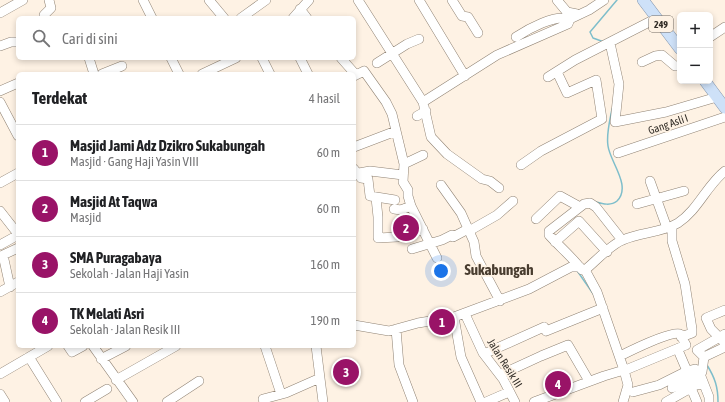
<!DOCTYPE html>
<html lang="id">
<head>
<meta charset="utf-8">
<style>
  body { margin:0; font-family:"Asap Condensed",sans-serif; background:#f2f2f2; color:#202124 }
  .controls { position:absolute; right:12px; top:12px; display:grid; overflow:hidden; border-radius:6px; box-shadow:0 2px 6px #0003 }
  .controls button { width:36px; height:36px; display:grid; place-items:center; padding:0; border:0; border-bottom:1px solid #e0e0e0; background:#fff; color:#202124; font:20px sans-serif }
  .you { position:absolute; left:441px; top:271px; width:14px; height:14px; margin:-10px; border:3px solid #fff; border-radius:50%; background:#1a73e8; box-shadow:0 0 0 6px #1a73e833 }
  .badge { display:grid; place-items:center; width:26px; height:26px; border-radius:50%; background:#991367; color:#fff; font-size:13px; font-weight:700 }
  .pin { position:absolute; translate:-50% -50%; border:2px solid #fff; box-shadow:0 1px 4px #0006 }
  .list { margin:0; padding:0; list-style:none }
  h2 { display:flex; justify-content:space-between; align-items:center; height:52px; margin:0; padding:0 16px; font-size:17px }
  h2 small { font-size:13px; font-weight:400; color:#757577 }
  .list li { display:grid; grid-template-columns:26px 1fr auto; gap:12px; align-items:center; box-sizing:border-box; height:56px; padding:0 16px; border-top:1px solid #e0e0e0 }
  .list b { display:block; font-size:15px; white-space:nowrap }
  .list p { margin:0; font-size:13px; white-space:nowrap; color:#757577 }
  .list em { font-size:13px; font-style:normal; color:#757577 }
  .icon { flex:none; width:22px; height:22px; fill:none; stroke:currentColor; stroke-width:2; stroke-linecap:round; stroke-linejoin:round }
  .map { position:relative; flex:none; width:725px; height:402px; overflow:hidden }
  .search { position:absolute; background:#fff; box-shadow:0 2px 6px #0003; left:16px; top:16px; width:340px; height:44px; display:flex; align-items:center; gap:10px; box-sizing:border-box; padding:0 14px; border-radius:6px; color:#757577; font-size:15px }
  .panel { position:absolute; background:#fff; box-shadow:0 2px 6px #0003; left:16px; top:72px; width:340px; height:276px; border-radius:6px }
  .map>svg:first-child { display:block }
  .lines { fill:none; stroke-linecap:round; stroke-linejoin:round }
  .stream { stroke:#7ebecb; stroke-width:1.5 }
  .minor-casing { stroke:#908374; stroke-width:10 }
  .major-casing { stroke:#8295ad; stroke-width:12 }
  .minor { stroke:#fff; stroke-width:9 }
  .major { stroke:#cee1f8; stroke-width:11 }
  .labels { text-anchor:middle; stroke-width:3.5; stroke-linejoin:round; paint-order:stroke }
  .shield { fill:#fef2e4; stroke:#706960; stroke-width:1 }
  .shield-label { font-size:10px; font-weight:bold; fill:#332e28 }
  .street-label { font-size:11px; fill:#332e28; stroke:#fef2e4 }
  .district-label { font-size:15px; font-weight:bold; fill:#483c2f; stroke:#fef2e4 }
</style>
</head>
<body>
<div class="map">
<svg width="725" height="402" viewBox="0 0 725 402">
  <rect width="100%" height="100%" fill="#fef2e4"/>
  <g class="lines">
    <path class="stream" d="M604,42L593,38L590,32L617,0
      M596,202C603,204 611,206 617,201C632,186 610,162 608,146C606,134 610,120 612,109
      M578,272L594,295
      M707,365C715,378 718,387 718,402"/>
    <g class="minor-casing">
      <path id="minor" d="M143,0L152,18
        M209,0L224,18
        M358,0L423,102L431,137L447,154L482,179L490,181L499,188
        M419,0L465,76
        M452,0L462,16L468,17L478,33
        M557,0L567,12L577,14
        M300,9L307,18
        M0,13L23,0
        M44,18V15L51,8L49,0
        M241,18L266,0
        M293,18L309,0
        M516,37C528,29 555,14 570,19
        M710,37L725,27
        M610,43L619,84L615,122L666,112L717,97
        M0,46L11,42H18
        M89,58L94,74
        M171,58L179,74
        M262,58L270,74
        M300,58L308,74
        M341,58L356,75
        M642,62L655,56L662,55L675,66H680
        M377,63L407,44L419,39
        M102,74L122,66
        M202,74L236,58
        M354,76L364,71L386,102L392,114L404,164L403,182L408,190V196L411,206
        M548,77L575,60L657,18
        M0,91L18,83
        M0,102L18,136
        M423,102L497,55L568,24L570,19L589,10L604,0
        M417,116L426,111
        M354,147L396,131
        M618,153L725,117
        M404,164L423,155
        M521,165L541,151L602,119L596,80L567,93L557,72
        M354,169L361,178L368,179L370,196L395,200
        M359,173L370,171L403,175
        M650,181L667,228
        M0,183L18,173
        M441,185L461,213L474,242L476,256L500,301
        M376,198L378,217V238L397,237L423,229
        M637,204L684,191
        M394,209L401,210L411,206L437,258
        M0,211L18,234
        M536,219L560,196L580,207
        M672,227V241L685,284L692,329V333L681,337
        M469,231L497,215L513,201
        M622,240L596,207L590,203L584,204L549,231V235C560,247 572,257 582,270H585L597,292L624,370L628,385L623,402
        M555,242L579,221L607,252
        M0,245L18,235
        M412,249L442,240L452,235L453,237L468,229
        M585,270C595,262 611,244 623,240C640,232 662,233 678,223C698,210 707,185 725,171
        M10,287L3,255L18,248
        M0,292L18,282
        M465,314L483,353L503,379L515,402
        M454,317L461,357L481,402
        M354,325L389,331L418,323L454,317L529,289L571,267H580
        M396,329L399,365L413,402
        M725,334L697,350L704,357L725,347
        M723,341L711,329L706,318L725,310
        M68,346L72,352L83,346
        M93,346L133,402
        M265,346L281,394
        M316,346L323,402
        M484,354L544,327L546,331L603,308
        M620,356C628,352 674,329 680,334C682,336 684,342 686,345L628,369
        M29,357L57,402
        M704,357L702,372L700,374L709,397V402
        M101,359L126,346
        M0,374L48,346
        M500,375L541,356L568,345L589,381
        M116,380L176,346
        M672,388L700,374L695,369L687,371L678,350
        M691,388L697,402
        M633,392L659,385L687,371
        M0,394L5,402
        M85,402L107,389
        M167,402L199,381
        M264,402L263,399L286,393L320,378
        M486,402L509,392
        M534,402L604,376L624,370
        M666,402L696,385L704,384"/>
    </g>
    <g class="major-casing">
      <path id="major" d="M643,0L680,49
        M705,81L725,108"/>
    </g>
    <use href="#minor" class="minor"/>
    <use href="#major" class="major"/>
  </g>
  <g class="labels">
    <rect class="shield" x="649" y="16" width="24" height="16" rx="3"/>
    <g class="shield-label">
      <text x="661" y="28">249</text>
    </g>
    <g class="street-label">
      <text transform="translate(668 124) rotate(-19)" y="4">Gang Asli I</text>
      <text transform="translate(505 363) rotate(58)" y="4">Jalan Resik III</text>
    </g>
    <g class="district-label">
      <text x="499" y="275">Sukabungah</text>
    </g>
  </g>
</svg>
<div class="controls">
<button>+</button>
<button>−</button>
</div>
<div class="you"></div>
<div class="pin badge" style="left:442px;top:322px">1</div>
<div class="pin badge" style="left:406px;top:228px">2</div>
<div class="pin badge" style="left:346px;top:372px">3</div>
<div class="pin badge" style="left:558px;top:384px">4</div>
<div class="search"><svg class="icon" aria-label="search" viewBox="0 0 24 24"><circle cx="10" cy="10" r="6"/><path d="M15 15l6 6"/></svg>Cari di sini</div>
<section class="panel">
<h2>Terdekat<small>4 hasil</small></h2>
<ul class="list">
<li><span class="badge">1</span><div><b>Masjid Jami Adz Dzikro Sukabungah</b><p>Masjid · Gang Haji Yasin VIII</p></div><em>60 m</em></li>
<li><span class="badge">2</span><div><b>Masjid At Taqwa</b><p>Masjid</p></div><em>60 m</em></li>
<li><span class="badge">3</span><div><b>SMA Puragabaya</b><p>Sekolah · Jalan Haji Yasin</p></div><em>160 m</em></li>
<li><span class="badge">4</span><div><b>TK Melati Asri</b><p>Sekolah · Jalan Resik III</p></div><em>190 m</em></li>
</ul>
</section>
</div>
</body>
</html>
